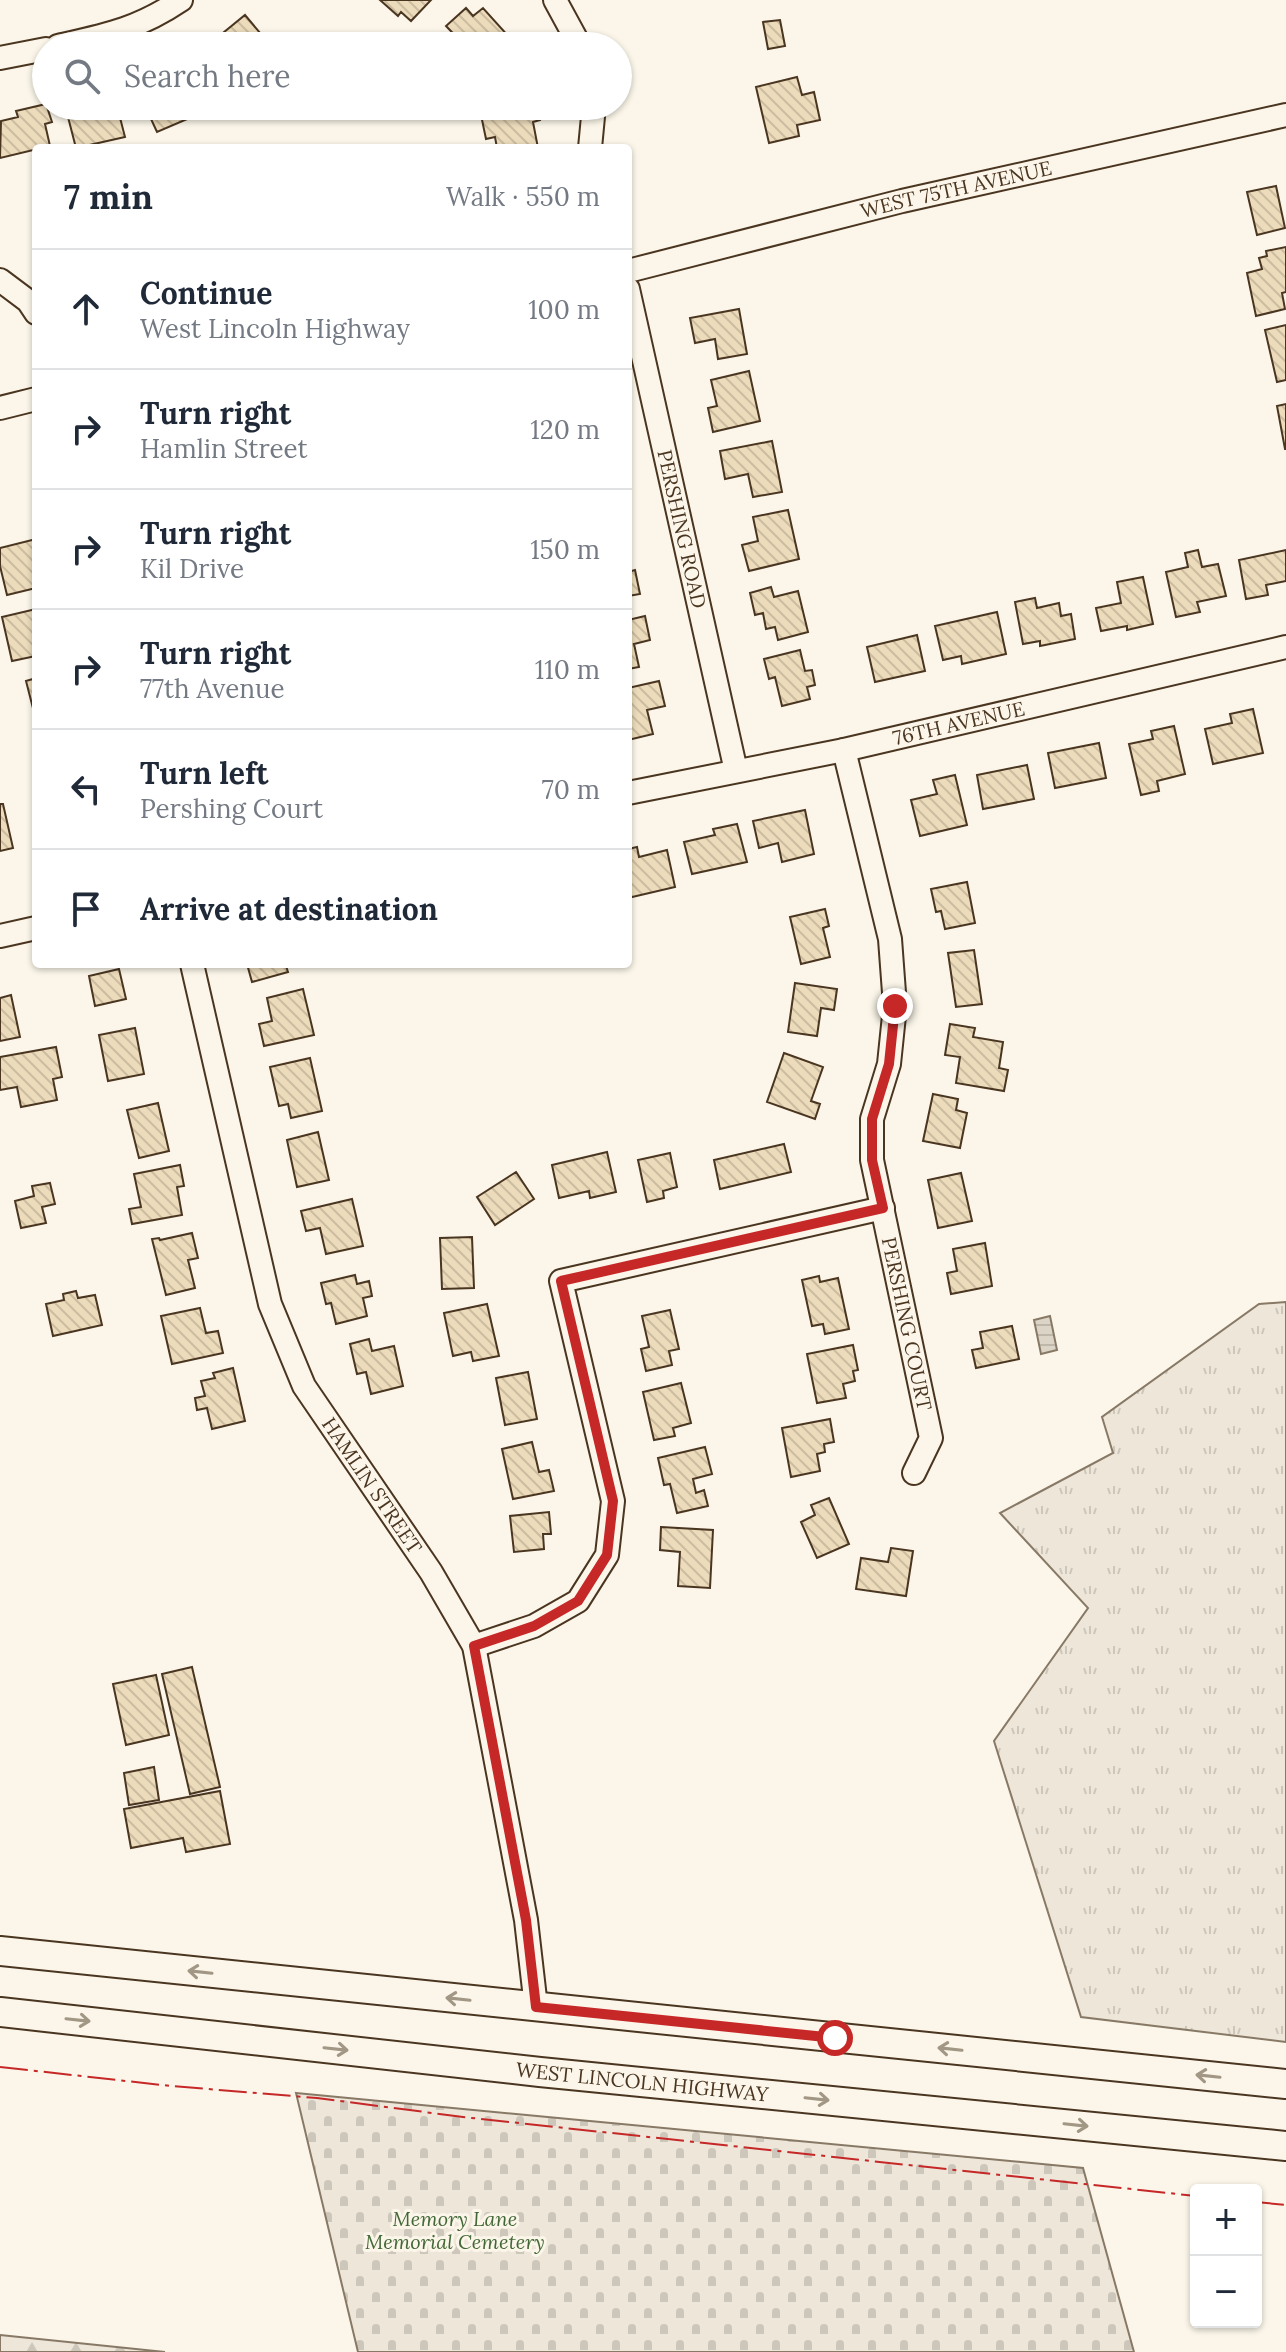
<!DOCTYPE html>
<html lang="en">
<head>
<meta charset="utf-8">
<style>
  body { margin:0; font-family:Lora,serif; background:#f2f2f3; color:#1f2937 }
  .controls { position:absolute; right:24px; bottom:24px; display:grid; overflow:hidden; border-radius:8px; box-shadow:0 2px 6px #0004 }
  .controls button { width:72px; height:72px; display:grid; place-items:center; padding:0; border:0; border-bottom:2px solid #e0e1e3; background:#fff; color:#1f2937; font:40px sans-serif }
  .stop { position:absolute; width:24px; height:24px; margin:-18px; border:6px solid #c62828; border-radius:50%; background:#fff }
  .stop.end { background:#c62828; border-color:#fff; box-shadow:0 2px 8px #0008 }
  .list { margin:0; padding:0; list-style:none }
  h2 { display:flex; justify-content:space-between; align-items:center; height:104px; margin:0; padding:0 32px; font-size:34px }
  h2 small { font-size:26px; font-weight:400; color:#747a83 }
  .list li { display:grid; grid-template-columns:52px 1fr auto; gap:24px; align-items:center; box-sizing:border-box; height:120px; padding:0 32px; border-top:2px solid #e0e1e3 }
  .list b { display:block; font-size:30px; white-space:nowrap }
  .list p { margin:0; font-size:26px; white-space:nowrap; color:#747a83 }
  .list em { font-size:26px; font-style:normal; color:#747a83 }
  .icon { flex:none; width:44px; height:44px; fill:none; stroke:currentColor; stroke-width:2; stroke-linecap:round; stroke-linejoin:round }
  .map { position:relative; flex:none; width:1286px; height:2352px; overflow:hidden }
  .search { position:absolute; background:#fff; box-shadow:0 2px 6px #0004; left:32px; top:32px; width:600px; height:88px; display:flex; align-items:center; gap:20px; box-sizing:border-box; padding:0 28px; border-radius:44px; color:#747a83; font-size:30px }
  .panel { position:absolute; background:#fff; box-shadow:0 2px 6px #0004; left:32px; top:144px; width:600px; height:824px; border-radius:8px }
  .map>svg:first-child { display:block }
  .grass { fill:url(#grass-tufts); stroke:#887966; stroke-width:2 }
  .forest { fill:url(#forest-firs); stroke:#887966; stroke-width:2 }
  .cemetery { fill:url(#cemetery-stones); stroke:#887966; stroke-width:2 }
  .water { fill:url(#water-rules); stroke:#887966; stroke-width:2 }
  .building { fill:url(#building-back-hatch); stroke:#4a3520; stroke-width:2 }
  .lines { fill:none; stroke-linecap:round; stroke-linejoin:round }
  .minor-casing { stroke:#4a3520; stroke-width:26 }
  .major-casing { stroke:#4a3520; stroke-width:32 }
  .minor { stroke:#fbf6e9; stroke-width:22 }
  .major { stroke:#fbf6e9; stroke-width:28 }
  .power { stroke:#c62828; stroke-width:2; stroke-dasharray:28 6 4 6; stroke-linecap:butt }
  .oneway { stroke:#a29684 }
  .route { stroke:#c62828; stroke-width:10 }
  .labels { text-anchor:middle; stroke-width:6; stroke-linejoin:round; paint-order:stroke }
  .street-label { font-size:20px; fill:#4a3520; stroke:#fbf6e9 }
  .park-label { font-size:20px; font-style:italic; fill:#436837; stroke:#fbf6e9 }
</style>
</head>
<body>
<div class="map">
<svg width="1286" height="2352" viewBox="0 0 1286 2352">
  <defs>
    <pattern id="grass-tufts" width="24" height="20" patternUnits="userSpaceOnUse" patternTransform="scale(2)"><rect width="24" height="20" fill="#ede6d9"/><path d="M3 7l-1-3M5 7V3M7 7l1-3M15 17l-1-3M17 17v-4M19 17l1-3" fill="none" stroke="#cdc6ba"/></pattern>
    <pattern id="forest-firs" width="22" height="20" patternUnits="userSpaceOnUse" patternTransform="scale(2)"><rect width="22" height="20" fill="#ede6d9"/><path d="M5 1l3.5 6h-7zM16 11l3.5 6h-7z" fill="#cdc6ba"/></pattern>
    <pattern id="cemetery-stones" width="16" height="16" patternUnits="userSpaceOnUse" patternTransform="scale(2)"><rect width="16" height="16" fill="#ede6d9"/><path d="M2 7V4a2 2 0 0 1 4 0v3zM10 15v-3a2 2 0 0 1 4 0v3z" fill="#cdc6ba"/></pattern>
    <pattern id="water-rules" width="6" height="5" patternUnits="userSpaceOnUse" patternTransform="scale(2)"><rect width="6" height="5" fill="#dcd4c6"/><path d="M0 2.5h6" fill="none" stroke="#beb7aa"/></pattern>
    <pattern id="building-back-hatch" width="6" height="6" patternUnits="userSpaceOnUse" patternTransform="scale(2)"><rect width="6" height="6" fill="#ecdcbc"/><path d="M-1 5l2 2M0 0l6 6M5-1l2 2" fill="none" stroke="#ccbda1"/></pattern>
  </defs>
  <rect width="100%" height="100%" fill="#fbf6e9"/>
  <path class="grass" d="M1286,1302V2042L1081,2017L994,1741L1088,1608L1000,1513L1113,1453L1102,1417L1259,1304Z"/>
  <path class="forest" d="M0,2335L165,2352H0Z"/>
  <path class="cemetery" d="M296,2093L1083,2168L1134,2352H358Z"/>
  <path class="water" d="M1050,1316L1057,1350L1041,1354L1034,1320Z"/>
  <path class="building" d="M380,0H431L411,21L401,12L398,16Z
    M466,8L473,16L483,8L510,38L501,46H465L446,26Z
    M245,15L271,46H207Z
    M780,20L785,46L768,49L763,22Z
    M797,77L802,95L814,92L820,120L797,125L799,136L769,143L756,87Z
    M46,104L52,122L45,124L50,146L0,158L1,121L18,117L16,111Z
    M87,106H117L125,137L76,148L68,117L89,112Z
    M145,106H200L189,111L192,117L157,132Z
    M497,106H537L540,120L533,122L538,148H497L495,137L486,139L481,115L498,111Z
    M1276,186L1285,228L1257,235L1247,192Z
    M1286,247V292L1282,293L1285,309L1256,316L1247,273L1262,269L1259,258L1267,256L1266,251Z
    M739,309L747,354L718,359L715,339L695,343L690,318Z
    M1286,325V380L1277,382L1265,330Z
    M749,371L760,421L713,432L708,408L717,406L711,380Z
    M1286,404V449H1285L1277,406Z
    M772,441L782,492L753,497L748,474L725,479L720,451Z
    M788,510L799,559L749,571L742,545L758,541L753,517Z
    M36,539V588L7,595L0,566V548Z
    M1198,550L1202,567L1218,564L1226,596L1197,602L1200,612L1176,617L1166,572L1188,567L1185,553Z
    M1286,550V581L1266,585L1268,595L1246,599L1239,560Z
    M635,570L640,594L628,596V572Z
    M1143,577L1153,624L1127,630V626L1101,631L1096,608L1121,603L1117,582Z
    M771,587L774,597L798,591L808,632L778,640L775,627L766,629L763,613L755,615L750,593Z
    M1035,598L1037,608L1059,603L1061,616L1071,614L1075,639L1040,646V641L1023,644L1015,602Z
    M36,609V656L12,661L2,617Z
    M997,612L1006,654L962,664L961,656L943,660L935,626Z
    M645,616L650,640L634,644L639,667L628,669V620Z
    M917,635L925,671L875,682L867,647Z
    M800,650L805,671L812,670L815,685L807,687L810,699L782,706L775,677L769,679L764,659Z
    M36,678V720L26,681Z
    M659,681L665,706L647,710L653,734L628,740V688Z
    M1253,709L1263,753L1213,764L1205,729L1232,723L1230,714Z
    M1174,726L1185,774L1157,781L1159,791L1141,795L1129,744L1153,739L1151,731Z
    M1099,743L1106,778L1055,788L1048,753Z
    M1027,765L1034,799L983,809L977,775Z
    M955,775L967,825L920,836L911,800L937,794L933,780Z
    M0,804H3L13,848L0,851Z
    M805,810L814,854L782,862L778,843L759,848L753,821Z
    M737,824L747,862L692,874L684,842L715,835L713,829Z
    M637,847L639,857L667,850L675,887L628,898V849Z
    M967,882L975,923L945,929L941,911L936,912L931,889Z
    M825,909L829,926L823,928L830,957L801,964L790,917Z
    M974,950L982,1004L956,1007L948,953Z
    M247,964H295L286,966L288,972L252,982Z
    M119,969L126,999L95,1006L89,976Z
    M795,983L837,989L834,1010L821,1008L817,1036L788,1032Z
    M303,989L314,1035L264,1046L259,1024L272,1021L267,998Z
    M11,995L20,1037L0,1041V998Z
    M950,1024L975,1028L973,1037L1003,1042L999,1068L1008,1070L1004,1091L956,1083L960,1057L945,1055Z
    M135,1028L144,1074L108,1081L99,1035Z
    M56,1047L62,1077L53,1079L57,1100L21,1107L17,1087L0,1090V1057Z
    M784,1053L823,1067L811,1101L820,1104L815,1119L767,1102Z
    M310,1058L322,1111L291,1118L288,1104L279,1106L270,1067Z
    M933,1094L958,1099L956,1110L967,1113L960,1148L923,1141Z
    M158,1103L169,1151L139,1158L127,1110Z
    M318,1132L329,1180L297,1187L287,1140Z
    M784,1144L791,1172L720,1189L714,1160Z
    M607,1152L616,1192L590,1198L589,1191L559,1198L552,1165Z
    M670,1153L677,1187L663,1191L664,1198L647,1202L638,1160Z
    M180,1165L184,1186L177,1187L182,1215L132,1224L129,1209L141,1207L134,1174Z
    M516,1172L534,1199L495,1225L477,1197Z
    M961,1173L972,1221L938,1228L928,1180Z
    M50,1183L55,1204L42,1207L46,1223L21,1228L15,1201L34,1196L32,1186Z
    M352,1199L363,1246L326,1254L320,1228L306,1231L301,1211Z
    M192,1233L198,1258L188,1260L195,1288L166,1295L152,1239L159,1238L160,1240Z
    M472,1237L474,1288L442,1289L440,1238Z
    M985,1243L992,1286L951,1294L947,1273L957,1271L953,1249Z
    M355,1275L357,1284L369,1281L372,1296L363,1298L367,1316L336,1324L331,1303L326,1304L321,1283Z
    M819,1276L820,1282L838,1278L849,1329L825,1334L823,1324L812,1326L802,1280Z
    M76,1291L78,1298L95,1295L102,1325L53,1336L46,1304L64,1300L63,1294Z
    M487,1304L499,1356L473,1361L471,1352L453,1356L444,1313Z
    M200,1308L206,1333L218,1331L223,1353L172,1364L161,1316Z
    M670,1310L679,1349L669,1351L672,1365L646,1371L641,1349L649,1347L642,1316Z
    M1012,1326L1019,1359L976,1368L972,1350L983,1348L980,1332Z
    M369,1339L372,1351L394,1346L403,1386L371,1394L366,1372L357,1374L350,1344Z
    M853,1345L858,1370L853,1371L855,1381L843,1384L846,1398L817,1403L807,1354Z
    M233,1368L245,1421L212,1429L207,1408L197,1410L195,1398L205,1396L201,1381L215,1378L213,1373Z
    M528,1372L537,1419L505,1425L496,1378Z
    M681,1383L691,1423L673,1428L675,1436L654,1440L643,1392Z
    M830,1419L834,1442L824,1444L825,1452L817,1454L820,1471L791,1477L782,1428Z
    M532,1442L539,1472L549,1470L554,1491L513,1499L502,1449Z
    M705,1447L712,1474L693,1479L696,1493L704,1490L708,1506L677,1513L670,1484L664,1485L658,1458Z
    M829,1498L849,1544L817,1558L801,1522L815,1515L811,1505Z
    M549,1512L551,1534H543L544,1549L514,1552L510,1516Z
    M661,1527L713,1530L710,1588L678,1586L680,1552L660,1550Z
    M891,1548L913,1551L906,1596L856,1589L861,1558L888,1562Z
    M192,1667L220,1787L190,1794L162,1674Z
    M156,1675L169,1735L126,1745L113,1684Z
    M154,1767L159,1800L129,1805L124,1773Z
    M220,1791L230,1844L186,1852L183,1838L131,1848L124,1809Z"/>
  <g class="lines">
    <g class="minor-casing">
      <g id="minor">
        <path d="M555,0L580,46"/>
        <path d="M58,46C107,35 138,29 181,0"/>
        <path d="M0,58L46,49"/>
        <path d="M590,148L594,106"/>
        <path id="s1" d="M628,271L902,201L1286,115"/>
        <path d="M0,280L28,301L36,313"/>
        <path id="s2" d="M628,289L736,771"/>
        <path d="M0,408L36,399"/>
        <path id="s3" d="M844,750L890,939L895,1006L889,1064L872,1119V1160L931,1438L914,1473"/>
        <path id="s4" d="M628,793L844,750L1286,647"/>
        <path d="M0,936L36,928"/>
        <path id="s5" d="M192,964L270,1304L304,1386L431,1572L474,1646L526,1920L536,2007"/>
        <path d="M474,1646L534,1626L578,1601L607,1555L613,1501L561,1281L883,1208"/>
      </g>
    </g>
    <g class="major-casing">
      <g id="major">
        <path d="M0,1951L1286,2084"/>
        <path id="s6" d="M0,2012L540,2072L1286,2146"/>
      </g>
    </g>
    <use href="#minor" class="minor"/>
    <use href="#major" class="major"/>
    <path class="power" d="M0,2067L171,2086L317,2098L463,2117L1196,2196
      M1256,2202L1286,2205"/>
  </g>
  <defs><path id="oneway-shaft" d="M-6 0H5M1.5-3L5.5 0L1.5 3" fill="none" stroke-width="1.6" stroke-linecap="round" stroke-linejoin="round" transform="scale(2)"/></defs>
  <g class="oneway">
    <use href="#oneway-shaft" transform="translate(200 1972) rotate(-174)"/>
    <use href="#oneway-shaft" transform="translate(458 1999) rotate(-174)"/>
    <use href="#oneway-shaft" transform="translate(78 2020) rotate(6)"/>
    <use href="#oneway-shaft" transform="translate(336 2049) rotate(6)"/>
    <use href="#oneway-shaft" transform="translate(950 2049) rotate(-174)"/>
    <use href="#oneway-shaft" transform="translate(1208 2076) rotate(-174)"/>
    <use href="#oneway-shaft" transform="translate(817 2099) rotate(6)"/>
    <use href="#oneway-shaft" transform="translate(1076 2125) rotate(6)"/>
  </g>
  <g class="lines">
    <path class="route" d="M835,2038L536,2007L526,1920L474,1646L534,1626L578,1601L607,1555L613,1501L561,1281L883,1208L872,1160V1119L889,1064L895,1006"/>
  </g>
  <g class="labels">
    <g class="street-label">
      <text dy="7" stroke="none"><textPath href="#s1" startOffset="338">WEST 75TH AVENUE</textPath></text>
      <text dy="7" stroke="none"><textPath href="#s2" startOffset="246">PERSHING ROAD</textPath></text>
      <text dy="7" stroke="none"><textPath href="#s4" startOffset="338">76TH AVENUE</textPath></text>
      <text dy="7" stroke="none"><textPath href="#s3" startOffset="586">PERSHING COURT</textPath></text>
      <text dy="7" stroke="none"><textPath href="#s5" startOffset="558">HAMLIN STREET</textPath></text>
      <text dy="7" stroke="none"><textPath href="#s6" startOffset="646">WEST LINCOLN HIGHWAY</textPath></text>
    </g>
    <g class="park-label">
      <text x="455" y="2226">Memory Lane<tspan x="455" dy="23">Memorial Cemetery</tspan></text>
    </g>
  </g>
</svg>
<div class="controls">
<button>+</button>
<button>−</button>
</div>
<div class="stop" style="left:835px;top:2038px"></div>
<div class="stop end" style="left:895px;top:1006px"></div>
<div class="search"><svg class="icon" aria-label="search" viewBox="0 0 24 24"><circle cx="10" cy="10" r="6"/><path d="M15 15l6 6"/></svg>Search here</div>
<section class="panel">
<h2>7 min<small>Walk · 550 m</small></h2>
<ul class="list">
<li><svg class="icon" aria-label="ahead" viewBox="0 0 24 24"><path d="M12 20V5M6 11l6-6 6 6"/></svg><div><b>Continue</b><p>West Lincoln Highway</p></div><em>100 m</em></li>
<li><svg class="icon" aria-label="right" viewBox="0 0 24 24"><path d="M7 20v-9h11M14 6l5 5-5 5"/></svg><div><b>Turn right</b><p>Hamlin Street</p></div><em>120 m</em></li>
<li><svg class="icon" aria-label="right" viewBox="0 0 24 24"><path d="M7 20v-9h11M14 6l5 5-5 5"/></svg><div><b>Turn right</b><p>Kil Drive</p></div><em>150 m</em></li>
<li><svg class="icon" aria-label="right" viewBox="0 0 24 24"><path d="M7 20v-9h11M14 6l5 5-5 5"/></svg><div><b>Turn right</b><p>77th Avenue</p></div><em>110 m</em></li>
<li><svg class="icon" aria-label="left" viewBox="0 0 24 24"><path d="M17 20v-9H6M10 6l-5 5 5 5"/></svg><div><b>Turn left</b><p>Pershing Court</p></div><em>70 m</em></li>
<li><svg class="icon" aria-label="arrive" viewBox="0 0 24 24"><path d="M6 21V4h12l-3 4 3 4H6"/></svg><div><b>Arrive at destination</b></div></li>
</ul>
</section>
</div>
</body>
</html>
